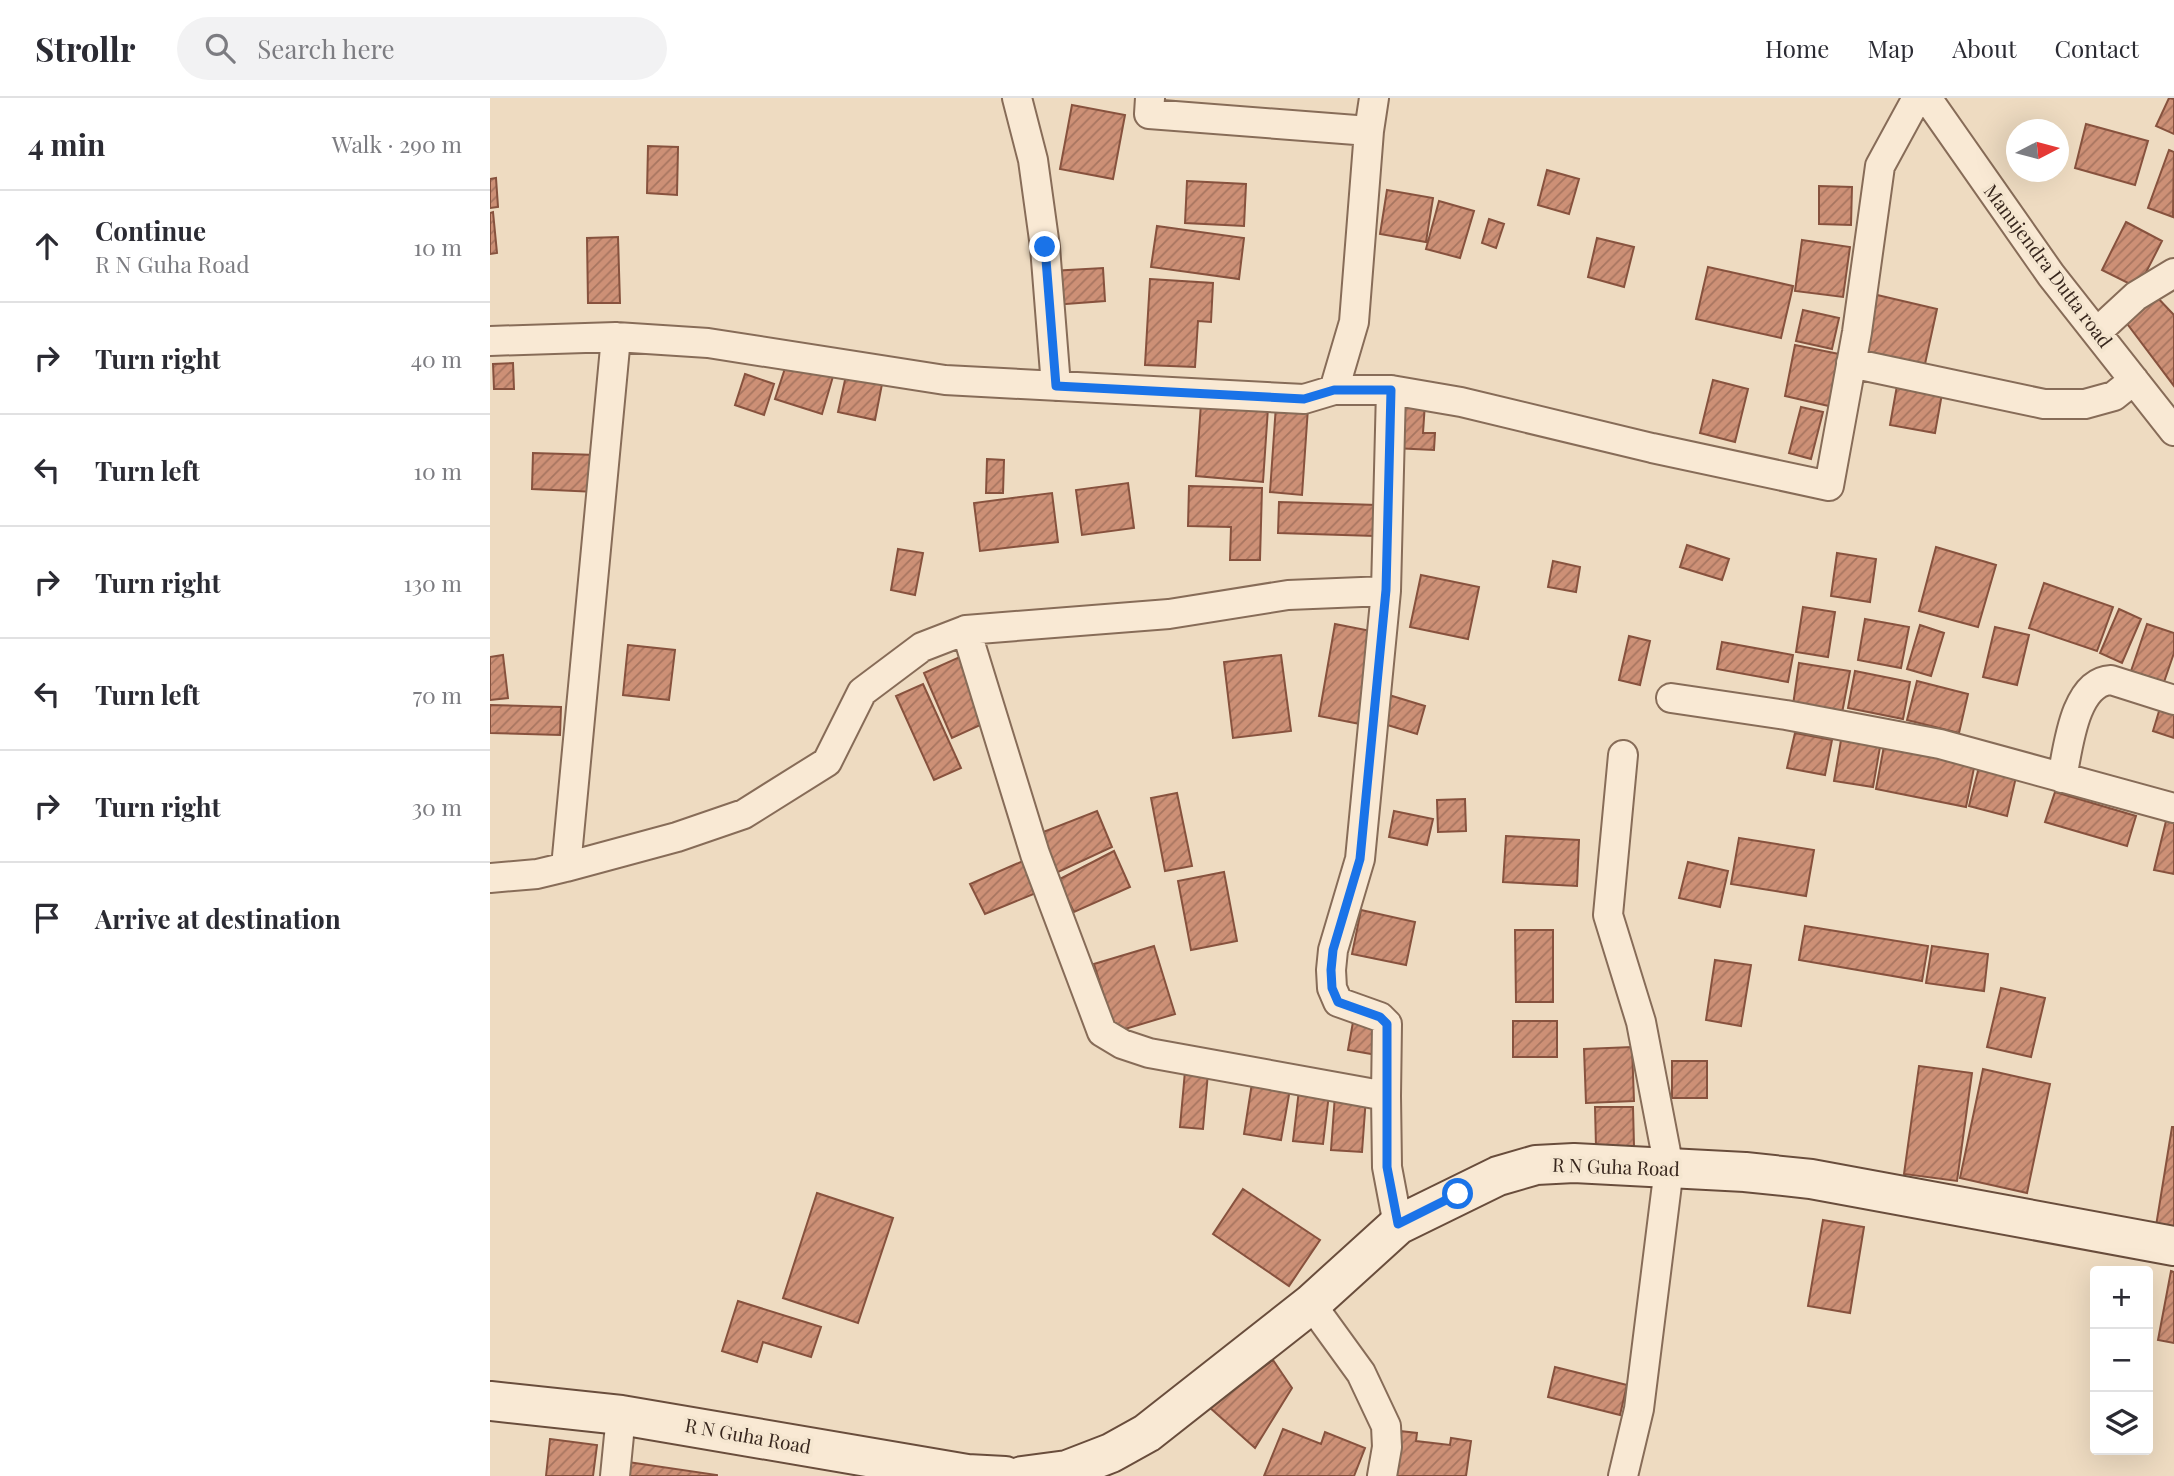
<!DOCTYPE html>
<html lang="en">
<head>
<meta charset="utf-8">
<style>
  body { margin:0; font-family:"Playfair Display",serif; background:#f2f2f3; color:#2b2b33 }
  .controls { position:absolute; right:21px; bottom:21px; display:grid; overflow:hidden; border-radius:7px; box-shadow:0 7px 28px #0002 }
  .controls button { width:63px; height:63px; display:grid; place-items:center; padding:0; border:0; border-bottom:2px solid #e1e1e2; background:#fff; color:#2b2b33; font:35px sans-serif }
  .compass { position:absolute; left:1516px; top:21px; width:63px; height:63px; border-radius:50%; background:#fff; box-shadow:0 7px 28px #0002; rotate:84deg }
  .stop { position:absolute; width:21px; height:21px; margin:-16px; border:5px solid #1a73e8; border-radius:50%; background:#fff }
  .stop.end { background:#1a73e8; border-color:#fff; box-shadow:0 2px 7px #0008 }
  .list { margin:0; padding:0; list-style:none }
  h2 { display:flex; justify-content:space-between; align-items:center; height:91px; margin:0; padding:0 28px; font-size:30px }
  h2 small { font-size:23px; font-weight:400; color:#7c7c81 }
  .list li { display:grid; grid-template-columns:46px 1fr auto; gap:21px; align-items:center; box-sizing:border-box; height:112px; padding:0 28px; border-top:2px solid #e1e1e2 }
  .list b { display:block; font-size:26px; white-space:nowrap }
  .list p { margin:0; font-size:23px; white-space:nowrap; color:#7c7c81 }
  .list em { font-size:23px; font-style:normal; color:#7c7c81 }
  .icon { flex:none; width:38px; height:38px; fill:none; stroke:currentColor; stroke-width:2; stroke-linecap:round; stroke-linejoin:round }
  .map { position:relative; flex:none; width:1684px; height:1378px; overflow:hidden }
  header { display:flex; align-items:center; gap:42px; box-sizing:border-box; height:98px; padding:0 35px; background:#fff; border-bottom:2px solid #e1e1e2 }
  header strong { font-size:33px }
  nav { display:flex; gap:38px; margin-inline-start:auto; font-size:24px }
  .search { width:490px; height:63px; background:#f2f2f3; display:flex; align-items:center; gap:18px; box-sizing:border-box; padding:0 24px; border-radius:38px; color:#7c7c81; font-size:26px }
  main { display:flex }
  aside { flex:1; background:#fff }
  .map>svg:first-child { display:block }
  .building { fill:url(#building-hatch); stroke:#87523e; stroke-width:2 }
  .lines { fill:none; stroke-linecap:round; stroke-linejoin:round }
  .street-casing { stroke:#876c58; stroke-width:32 }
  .secondary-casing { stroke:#694d3c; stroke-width:42 }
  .street { stroke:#f9e9d4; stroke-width:28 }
  .secondary { stroke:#f9e9d4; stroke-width:38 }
  .route { stroke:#1a73e8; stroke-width:9 }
  .labels { text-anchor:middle; stroke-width:7; stroke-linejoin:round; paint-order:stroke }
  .street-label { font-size:19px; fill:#37261d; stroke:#f5e6d0 }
</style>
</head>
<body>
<header>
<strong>Strollr</strong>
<div class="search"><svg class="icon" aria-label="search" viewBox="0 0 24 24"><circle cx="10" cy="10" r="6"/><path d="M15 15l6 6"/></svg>Search here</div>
<nav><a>Home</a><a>Map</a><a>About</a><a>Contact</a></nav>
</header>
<main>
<aside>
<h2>4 min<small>Walk · 290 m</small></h2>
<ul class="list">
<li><svg class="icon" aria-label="ahead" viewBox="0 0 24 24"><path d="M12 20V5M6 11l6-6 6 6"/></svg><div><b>Continue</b><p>R N Guha Road</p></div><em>10 m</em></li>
<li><svg class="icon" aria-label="right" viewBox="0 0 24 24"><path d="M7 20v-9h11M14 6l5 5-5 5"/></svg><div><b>Turn right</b></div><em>40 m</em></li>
<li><svg class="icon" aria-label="left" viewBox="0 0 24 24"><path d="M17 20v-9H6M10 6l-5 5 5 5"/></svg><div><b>Turn left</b></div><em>10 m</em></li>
<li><svg class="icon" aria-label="right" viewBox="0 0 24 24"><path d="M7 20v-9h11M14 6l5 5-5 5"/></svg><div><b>Turn right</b></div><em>130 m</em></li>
<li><svg class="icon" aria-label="left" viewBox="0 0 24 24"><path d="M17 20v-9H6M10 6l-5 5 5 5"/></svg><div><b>Turn left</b></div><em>70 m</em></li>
<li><svg class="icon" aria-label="right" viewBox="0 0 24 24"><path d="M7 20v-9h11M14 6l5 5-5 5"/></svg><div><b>Turn right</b></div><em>30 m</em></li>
<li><svg class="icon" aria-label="arrive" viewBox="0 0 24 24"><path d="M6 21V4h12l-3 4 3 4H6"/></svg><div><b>Arrive at destination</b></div></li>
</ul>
</aside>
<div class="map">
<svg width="1684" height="1378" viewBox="0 0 1684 1378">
  <defs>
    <pattern id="building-hatch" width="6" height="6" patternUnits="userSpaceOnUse" patternTransform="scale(1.75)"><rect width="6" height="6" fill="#cd9076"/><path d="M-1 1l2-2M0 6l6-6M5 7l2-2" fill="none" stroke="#a77560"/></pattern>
  </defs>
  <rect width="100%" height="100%" fill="#eedbc1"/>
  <path class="building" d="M1679,0L1684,1V36L1666,28Z
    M582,7L635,17L623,81L570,71Z
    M1596,26L1658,43L1645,87L1585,70Z
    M158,48L188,49L187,97L157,95Z
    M1679,52L1684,54L1683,119L1658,110Z
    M1057,72L1089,81L1079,116L1048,107Z
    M6,80L8,109L0,110V81Z
    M697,83L756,86L754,128L695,125Z
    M1329,88L1362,89L1361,127L1329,126Z
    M897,92L943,100L936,144L890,136Z
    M949,103L984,113L970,160L936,151Z
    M3,114L7,155L0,156V115Z
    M999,121L1014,126L1006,150L992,145Z
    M1636,124L1672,143L1648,190L1612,172Z
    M667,128L754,140L749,181L661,169Z
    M128,139L130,205H98L97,140Z
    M1107,140L1144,149L1134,189L1098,179Z
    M1312,142L1360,149L1353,199L1305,193Z
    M1218,169L1303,188L1291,240L1206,221Z
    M613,170L615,203L563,207L561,173Z
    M660,181L723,185L721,224L708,223L705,269L655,267Z
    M1383,196L1447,211L1433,275L1368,260Z
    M1664,196L1684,217V288L1632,219Z
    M1313,212L1349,220L1342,251L1306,243Z
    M1305,247L1354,257L1343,309L1295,298Z
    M298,261L344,275L332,316L285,301Z
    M23,265L24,291H4L3,266Z
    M357,273L393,281L385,322L348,314Z
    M255,276L284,286L274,317L245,307Z
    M1223,282L1258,291L1245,344L1210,335Z
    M1408,282L1453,290L1445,335L1400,327Z
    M904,304L935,305L933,335H945L944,352L903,350Z
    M711,305L778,310L773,384L706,378Z
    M786,307L818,310L812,397L780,394Z
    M1311,309L1333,314L1321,361L1299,355Z
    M43,355L107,357L106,394L42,391Z
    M497,361L514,362L513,395H496Z
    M638,385L644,430L592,437L586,392Z
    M699,388L772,390L770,462H740L741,429L698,428Z
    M562,395L568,444L490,453L484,405Z
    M789,404L887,407L885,438L788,435Z
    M1197,447L1239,461L1232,482L1190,469Z
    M1446,449L1506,467L1488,529L1429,513Z
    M408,451L433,455L425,497L401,492Z
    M1347,455L1386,461L1380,504L1341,498Z
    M1063,463L1090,469L1086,494L1058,489Z
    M931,477L989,489L978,541L920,529Z
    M1554,485L1623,509L1607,553L1539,530Z
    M1313,509L1345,514L1338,559L1306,554Z
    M1629,511L1651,521L1632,565L1610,555Z
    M1375,521L1419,529L1411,570L1368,562Z
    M845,526L886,534L870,626L829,618Z
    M1657,526L1684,535V555L1674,584L1641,573Z
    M1430,527L1454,535L1441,578L1417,571Z
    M1505,529L1539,537L1527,587L1493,579Z
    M1139,538L1160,543L1150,587L1129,582Z
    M1232,544L1303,557L1298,584L1227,571Z
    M138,547L185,552L179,602L133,597Z
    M13,557L18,600L0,602V559Z
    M791,557L801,633L743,640L734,564Z
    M472,558L499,623L462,640L434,575Z
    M1309,565L1360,573L1352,615L1303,607Z
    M1365,573L1420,584L1413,621L1358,610Z
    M1427,583L1478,596L1469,635L1417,622Z
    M433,586L471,670L444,682L406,598Z
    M899,597L935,608L927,636L891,625Z
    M1673,600L1684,603V640L1663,633Z
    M0,607L71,609L70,637L0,635Z
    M1305,635L1342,642L1335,677L1297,670Z
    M1351,642L1390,649L1383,689L1344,683Z
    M1394,648L1485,665L1476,709L1386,691Z
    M1489,669L1526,679L1517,718L1479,708Z
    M1565,694L1646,718L1637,748L1555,724Z
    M687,695L702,768L675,773L661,700Z
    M975,701L976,733L948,734L947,702Z
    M607,713L622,749L566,775L548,736Z
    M904,713L943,721L937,747L899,739Z
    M1677,719L1684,721V776L1664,772Z
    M1016,738L1089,742L1087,788L1013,784Z
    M1249,740L1324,752L1316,798L1241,786Z
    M624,753L640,789L584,814L568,782Z
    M533,763L546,795L495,816L480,786Z
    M1198,764L1238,773L1230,809L1189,800Z
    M734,774L747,843L701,852L688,783Z
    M871,812L925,824L916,867L862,856Z
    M1315,828L1438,848L1432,883L1309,862Z
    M1025,832H1063V904H1026Z
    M664,848L685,916L625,934L604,866Z
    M1442,848L1498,856L1494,893L1436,885Z
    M1225,862L1261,867L1251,928L1216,922Z
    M1511,890L1555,900L1541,959L1497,949Z
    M1023,923H1067V959H1023Z
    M863,924L891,929L887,957L858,952Z
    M1142,949L1144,1003L1096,1005L1094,951Z
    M1182,963H1217V1000H1182Z
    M1429,968L1482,975L1467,1083L1414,1076Z
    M1493,971L1560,986L1537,1095L1470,1080Z
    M695,973L718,975L713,1031L690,1029Z
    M762,985L800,991L791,1042L754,1036Z
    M809,992L839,996L833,1046L803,1043Z
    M845,997L876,999L872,1054L841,1052Z
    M1105,1009H1143L1144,1048L1106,1049Z
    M1682,1029H1684V1131L1666,1128Z
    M753,1091L830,1142L799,1188L723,1136Z
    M327,1095L403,1120L368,1225L293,1200Z
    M1333,1122L1374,1129L1360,1215L1318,1208Z
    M1681,1173L1684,1174V1245L1668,1242Z
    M248,1203L331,1229L321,1259L273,1244L267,1264L232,1253Z
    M783,1262L802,1290L765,1350L718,1308Z
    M1065,1269L1137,1287L1130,1317L1058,1299Z
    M793,1331L831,1346L835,1334L875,1350L864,1378H774Z
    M910,1333L927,1335L926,1343L960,1347L961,1340L981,1343L976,1378H904Z
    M60,1341L107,1347L103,1378H56Z
    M138,1364L227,1377V1378H136Z"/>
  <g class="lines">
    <g class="street-casing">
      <path id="street" d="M527,0L543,62L555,149L566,288
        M660,0L659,16L879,33
        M1437,0L1561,177L1684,333
        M1607,234L1646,198L1684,175
        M0,243L126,239L218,245L455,282L814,301L844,292L864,224L879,33L884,0
        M1361,265L1554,306H1595L1624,298L1644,282
        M844,292H901L971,304L1162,350L1339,388L1367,234L1390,68L1427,0
        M896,493L870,761L843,852L841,872L842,890L848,904L890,919L897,926L896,998
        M476,532L545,756L612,934L632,946L659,955L896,998L897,1069L908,1127
        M1181,600L1296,617L1450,646L1684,710
        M1133,657L1118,817L1151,924L1179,1070L1149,1311L1133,1378
        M1572,680C1578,651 1584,584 1621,582L1684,602
        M76,769L126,239
        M0,780L47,776L76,769L187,739L254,716L337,664L372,594L432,549L476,532L679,516L798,497L896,493L901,292
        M821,1206L871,1275L896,1328L897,1349L892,1378
        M125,1378L131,1317"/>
    </g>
    <g class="secondary-casing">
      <path id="secondary" d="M0,1303L131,1317L477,1376L515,1378
        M532,1378L577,1372L621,1355L657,1335L821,1206L908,1127L1008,1078L1046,1067L1084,1065L1255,1074L1321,1081L1684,1148"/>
    </g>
    <use href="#street" class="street"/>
    <use href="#secondary" class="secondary"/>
  </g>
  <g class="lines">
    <path class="route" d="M555,149L566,288L814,301L844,292H901L896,492L870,761L843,852L841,872L842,890L848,904L890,919L897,926V1069L908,1126L968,1096"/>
  </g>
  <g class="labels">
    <g class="street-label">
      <text transform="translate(1558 168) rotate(53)" y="7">Manujendra Dutta road</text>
      <text transform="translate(1126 1069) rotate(2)" y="7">R N Guha Road</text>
      <text transform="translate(258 1338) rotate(10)" y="7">R N Guha Road</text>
    </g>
  </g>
</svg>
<div class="controls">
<button>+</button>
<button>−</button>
<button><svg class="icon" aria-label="layers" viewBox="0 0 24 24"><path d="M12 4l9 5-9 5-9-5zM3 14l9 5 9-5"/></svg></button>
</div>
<svg class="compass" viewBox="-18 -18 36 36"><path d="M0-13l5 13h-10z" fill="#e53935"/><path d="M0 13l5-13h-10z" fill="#7c7c81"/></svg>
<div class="stop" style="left:968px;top:1096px"></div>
<div class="stop end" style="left:555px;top:149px"></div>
</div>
</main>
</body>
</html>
